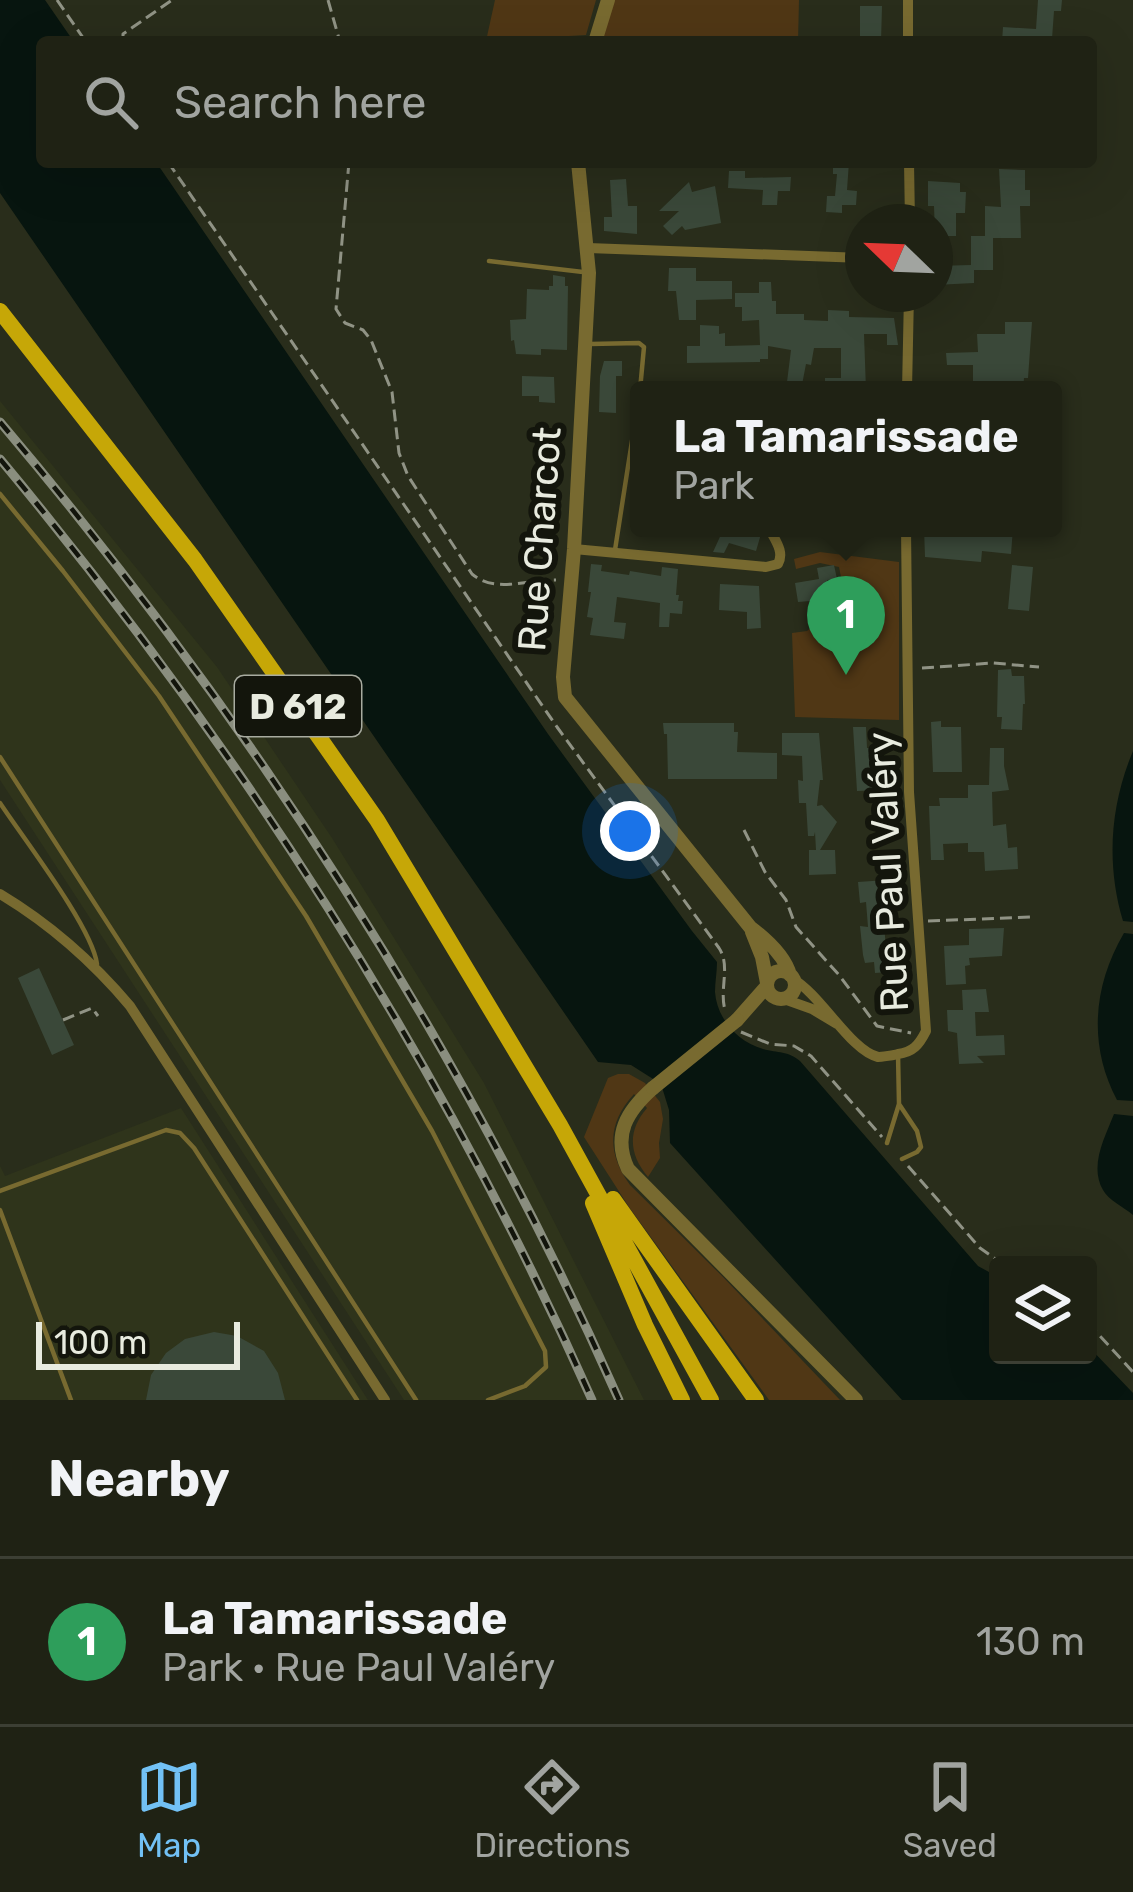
<!DOCTYPE html>
<html lang="en">
<head>
<meta charset="utf-8">
<style>
  body { margin:0; font-family:Rubik,sans-serif; background:#272a1d; color:#f1f3f6 }
  .controls { position:absolute; right:36px; bottom:36px; display:grid; overflow:hidden; border-radius:12px; box-shadow:0 12px 48px #0002 }
  .controls button { width:108px; height:108px; display:grid; place-items:center; padding:0; border:0; border-bottom:3px solid #3c3f34; background:#1f2214; color:#f1f3f6; font:60px sans-serif }
  .compass { position:absolute; left:845px; top:204px; width:108px; height:108px; border-radius:50%; background:#1f2214; box-shadow:0 12px 48px #0002; rotate:293deg }
  .scale { position:absolute; left:36px; bottom:30px; width:204px; box-sizing:border-box; padding-left:12px; border:6px solid #e8ebdf; border-top:0; font-size:33px; line-height:42px; white-space:nowrap; color:#e8ebdf; -webkit-text-stroke:9px #13150c; paint-order:stroke }
  .you { position:absolute; left:630px; top:831px; width:42px; height:42px; margin:-30px; border:9px solid #fff; border-radius:50%; background:#1a73e8; box-shadow:0 0 0 18px #1a73e833 }
  .badge { display:grid; place-items:center; width:78px; height:78px; border-radius:50%; background:#72c1f5; color:#fff; font-size:39px; font-weight:700 }
  .pin { position:absolute; translate:-50% -99px; filter:drop-shadow(0 3px 6px #0008) }
  .pin::after { content:''; position:absolute; top:63px; width:42px; height:36px; background:inherit; clip-path:polygon(0 0,100% 0,50% 100%) }
  .popup { position:absolute; left:630px; top:381px; width:432px; height:156px; box-sizing:border-box; display:grid; place-content:center; border-radius:12px; background:#1f2214; filter:drop-shadow(0 3px 9px #0005); font-size:39px; white-space:nowrap; color:#a1a4a0 }
  .popup b { font-size:45px; color:#f1f3f6 }
  .popup::after { content:''; position:absolute; left:50%; top:100%; margin-left:-24px; border:24px solid transparent; border-top-color:#1f2214 }
  .list { margin:0; padding:0; list-style:none }
  h2 { display:flex; justify-content:space-between; align-items:center; height:156px; margin:0; padding:0 48px; font-size:51px }
  h2 small { font-size:39px; font-weight:400; color:#a1a4a0 }
  .list li { display:grid; grid-template-columns:78px 1fr auto; gap:36px; align-items:center; box-sizing:border-box; height:168px; padding:0 48px; border-top:3px solid #3c3f34 }
  .list b { display:block; font-size:45px; white-space:nowrap }
  .list p { margin:0; font-size:39px; white-space:nowrap; color:#a1a4a0 }
  .list em { font-size:39px; font-style:normal; color:#a1a4a0 }
  .icon { flex:none; width:66px; height:66px; fill:none; stroke:currentColor; stroke-width:2; stroke-linecap:round; stroke-linejoin:round }
  .map { position:relative; flex:none; width:1133px; height:1400px; overflow:hidden }
  .search { position:absolute; background:#1f2214; box-shadow:0 12px 48px #0002; left:36px; right:36px; top:36px; height:132px; display:flex; align-items:center; gap:30px; box-sizing:border-box; padding:0 42px; border-radius:12px; color:#a1a4a0; font-size:45px }
  .sheet { height:324px; background:#1f2214 }
  nav { display:flex; justify-content:space-around; align-items:center; box-sizing:border-box; height:168px; border-top:3px solid #3c3f34; background:#1f2214; font-size:33px; color:#a1a4a0 }
  nav a { display:grid; justify-items:center; gap:6px }
  nav .on { color:#72c1f5 }
  .map>svg:first-child { display:block }
  .built { fill:#2f341b }
  .green { fill:#503715 }
  .water { fill:#07150f }
  .building { fill:#3a4839 }
  .lines { fill:none; stroke-linecap:round; stroke-linejoin:round }
  .path { stroke:#909385; stroke-width:3; stroke-dasharray:12 6; stroke-linecap:butt }
  .service { stroke:#786a30; stroke-width:4.5 }
  .minor { stroke:#786a30; stroke-width:10 }
  .tertiary { stroke:#786a30; stroke-width:14 }
  .primary { stroke:#c6a707; stroke-width:16 }
  .rail-casing { stroke:#8a8e7f; stroke-width:9 }
  .rail { stroke:#13150c; stroke-width:4.5; stroke-dasharray:14; stroke-linecap:butt }
  .tertiary-bridge { stroke:#786a30; stroke-width:14 }
  .labels { text-anchor:middle; stroke-width:12; stroke-linejoin:round; paint-order:stroke }
  .shield { fill:#13150c; stroke:#a8aba0; stroke-width:3 }
  .shield-label { font-size:36px; font-weight:bold; fill:#e8ebdf }
  .street-label { font-size:39px; fill:#e8ebdf; stroke:#13150c }
</style>
</head>
<body>
<div class="map">
<svg width="1133" height="1400" viewBox="0 0 1133 1400">
  <rect width="100%" height="100%" fill="#292d1b"/>
  <path class="built" d="M0,401L217,667L332,838L484,1083L644,1400H404L0,780Z
    M181,1108L368,1400H0V1166L5,1176Z"/>
  <path class="green" d="M495,0H596L586,35L486,41Z
    M612,0H799L798,42H601Z
    M820,552L899,562V720L795,717L792,633L807,631L839,604L834,581L841,577L839,567L820,563L796,569L794,559Z
    M618,1074H629L645,1083L660,1102L663,1119L659,1143L660,1158L648,1177C629,1154 627,1131 647,1108L634,1094C607,1123 607,1154 630,1185L723,1277L840,1400H769L629,1207L584,1137L608,1078Z"/>
  <path class="water" d="M0,0H45L74,42H42V162H156L548,734L692,931L717,962C717,972 715,982 715,992C717,1019 738,1042 763,1049C778,1053 788,1051 800,1061L978,1266L998,1277V1355H1088V1346L1133,1393V1400H902L670,1143L669,1110L661,1084L631,1065L598,1062L0,193Z
    M1133,751V922L1123,921C1106,864 1110,806 1133,751Z
    M1124,933L1133,934V1101L1117,1100C1088,1045 1093,986 1124,933Z
    M1114,1114L1133,1116V1215C1124,1207 1108,1200 1103,1190C1089,1166 1105,1137 1114,1114Z"/>
  <path class="building" d="M1038,0H1062L1061,11H1054L1052,39L1043,38V42H1002L1003,27L1036,29Z
    M860,6H882L881,42H860Z
    M849,162L847,190L857,191L856,205H842V213L826,212L827,196H835L837,174H833V164Z
    M999,169L1025,170V190H1030V206H1020L1021,238H993V270H974V283L935,285V266L971,265V236H985V206L1001,207Z
    M729,171H745V178L791,177L790,191H778L777,205H762L763,190L728,188Z
    M626,179L628,206H637V234L604,231V217H612L610,180Z
    M928,181L960,183V192H966L965,213H956V236H935L934,206H928Z
    M689,182L692,192L715,186L721,223L685,230L682,226L672,235L663,226L679,211H659Z
    M669,268H696V281H732V299L696,300V320H679L676,291H668Z
    M553,275L565,277V286H568L567,350L541,349V355L516,354L514,340L511,341L510,320L526,319L527,289L549,290V286H553Z
    M759,282H771L772,301H776V314H804V320L828,321V310L849,311V317L894,318L898,345H887V334H864L866,390H825V378H841V348H814L811,365L806,364L801,390H786L791,350L768,346V359H760V362L687,363V346H700V325L719,326V334L725,333V346L762,345H760L759,320L742,321V307H735V293H759Z
    M1005,322H1032L1028,378H1024L1023,390H973V365H947L946,353L978,352L977,334H1005Z
    M604,361H622V376H616V413L599,412L600,376Z
    M522,376L554,377L555,403L539,402V396H522Z
    M724,528H747L761,534L756,551L729,543L724,553L713,552Z
    M924,528H1013L1011,554L982,551L981,562L925,557Z
    M591,564L602,565L601,571L629,575L630,571L661,576L662,567L678,569L676,595H679L678,601H683L682,614L670,613L669,627H659L660,603L617,597L614,622L626,623L624,639L590,635L593,618L587,617L591,592H588Z
    M834,565L837,579L827,580L829,590L821,591L822,600L798,602L795,583L819,579L817,568Z
    M1012,565L1033,567L1029,611L1008,609Z
    M720,584L759,586L761,628L747,629V612L719,610Z
    M1011,669L1012,676H1024L1025,704H1023L1022,730L1001,729L1002,717H997L998,670Z
    M941,721V727H961L962,772H933L931,722Z
    M663,723H734V732H738L737,752L777,753V779H668L667,734H664Z
    M853,727H866L867,748H877L882,790L857,791Z
    M782,733H819L823,780H820L817,806L822,805L837,822L820,850H835L836,874L809,875V850H816L815,832L814,836H808L806,803H799L798,780L803,781L802,756L782,755Z
    M990,748H1004V766L1009,790L992,792L993,826L1006,824L1008,848L1017,847L1018,869L985,871L984,852H968V843L943,844L944,860H931L929,806H940L939,798H968V785H989Z
    M900,879L901,895L882,901L888,972L875,973L874,962L865,963L863,955L860,926L868,927L866,902L860,903L858,882Z
    M1004,928L1002,956L969,958L970,965L965,966L966,984L946,985L944,946L969,945V929Z
    M39,968L74,1045L52,1055L18,978Z
    M986,989L989,1012H975L976,1036L1004,1035L1005,1055L977,1056L984,1063L959,1064L957,1033L948,1031L947,1010H963L962,990Z
    M214,1332L237,1336L264,1351L278,1373L285,1400H146L151,1375L166,1353L185,1339Z"/>
  <g class="lines">
    <path class="path" d="M57,0L86,42
      M328,0L340,42
      M123,42V34L172,0
      M168,162L557,727L719,948C731,966 719,989 725,1010
      M349,162L336,309L345,323L363,330L371,340L392,392L399,453L408,476L472,574C496,594 527,579 556,580
      M922,668L993,663L1039,667
      M744,830L765,872L786,900L796,927L839,975L877,1026L911,1033
      M928,921L1033,917
      M63,1020L92,1008L98,1016
      M741,1032L770,1044L794,1046L811,1056L882,1137
      M908,1166L980,1248L1004,1265
      M1088,1323L1133,1372"/>
    <path class="service" d="M489,261L583,272
      M590,344L639,343L644,347L640,390
      M0,494L63,571L159,696L306,916L432,1131L545,1351L546,1367L525,1386L488,1400
      M615,550L639,396
      M0,757L416,1400
      M0,803C23,838 92,927 97,964
      M899,1104L917,1131L921,1147L917,1152L902,1159
      M887,1143L899,1104L898,1054
      M0,1191L166,1130L180,1133L194,1148L357,1400
      M0,1210L71,1400"/>
    <path class="minor" d="M908,0V42
      M909,162L910,222
      M588,248L863,258
      M907,390L909,294
      M574,549L766,567L778,564C785,551 774,539 769,528
      M0,894C50,924 93,962 130,1006L385,1400
      M793,979C821,995 851,1051 878,1057C880,1057 896,1055 898,1054C913,1052 919,1045 926,1031L909,792L906,528
      M784,999L812,1009L837,1024"/>
    <path class="tertiary" d="M595,42L608,0
      M578,162L589,273L574,549L563,677L565,697L750,927C766,939 785,956 790,975
      M752,932L762,957L767,983
      M767 985a14 14 0 1 1 28 0a14 14 0 1 1-28 0Z
      M737,1020L767,986
      M653,1088C627,1111 612,1135 628,1169L856,1400"/>
    <path class="primary" d="M0,311L195,560L377,820L560,1125L711,1400
      M613,1199L756,1400
      M593,1203L645,1325L682,1400"/>
    <g class="rail-casing">
      <path id="rail" d="M0,422C249,716 463,1046 619,1400
        M0,459C238,745 441,1060 592,1400"/>
    </g>
    <use href="#rail" class="rail"/>
    <path class="tertiary-bridge" d="M653,1088L737,1020"/>
  </g>
  <g class="labels">
    <rect class="shield" x="235" y="676" width="126" height="60" rx="9"/>
    <g class="shield-label">
      <text x="298" y="719">D 612</text>
    </g>
    <g class="street-label">
      <text transform="translate(539 539) rotate(-86)" y="14">Rue Charcot</text>
      <text transform="translate(887 872) rotate(-93)" y="14">Rue Paul Valéry</text>
    </g>
  </g>
</svg>
<div class="controls">
<button><svg class="icon" aria-label="layers" viewBox="0 0 24 24"><path d="M12 4l9 5-9 5-9-5zM3 14l9 5 9-5"/></svg></button>
</div>
<svg class="compass" viewBox="-18 -18 36 36"><path d="M0-13l5 13h-10z" fill="#e53935"/><path d="M0 13l5-13h-10z" fill="#a1a4a0"/></svg>
<div class="scale">100 m</div>
<div class="you"></div>
<div class="pin badge" style="left:846px;top:675px;background:#2e9e5b">1</div>
<div class="popup"><b>La Tamarissade</b>Park</div>
<div class="search"><svg class="icon" aria-label="search" viewBox="0 0 24 24"><circle cx="10" cy="10" r="6"/><path d="M15 15l6 6"/></svg>Search here</div>
</div>
<section class="sheet">
<h2>Nearby<small></small></h2>
<ul class="list">
<li><span class="badge" style="background:#2e9e5b">1</span><div><b>La Tamarissade</b><p>Park · Rue Paul Valéry</p></div><em>130 m</em></li>
</ul>
</section>
<nav>
<a class="on"><svg class="icon" aria-label="map" viewBox="0 0 24 24"><path d="M3 6l6-2 6 2 6-2v14l-6 2-6-2-6 2zM9 4v14M15 6v14"/></svg>Map</a>
<a><svg class="icon" aria-label="directions" viewBox="0 0 24 24"><path d="M12 3l9 9-9 9-9-9zM9 14v-3h6M13 9l2 2-2 2"/></svg>Directions</a>
<a><svg class="icon" aria-label="saved" viewBox="0 0 24 24"><path d="M7 4h10v16l-5-4-5 4z"/></svg>Saved</a>
</nav>
</body>
</html>
